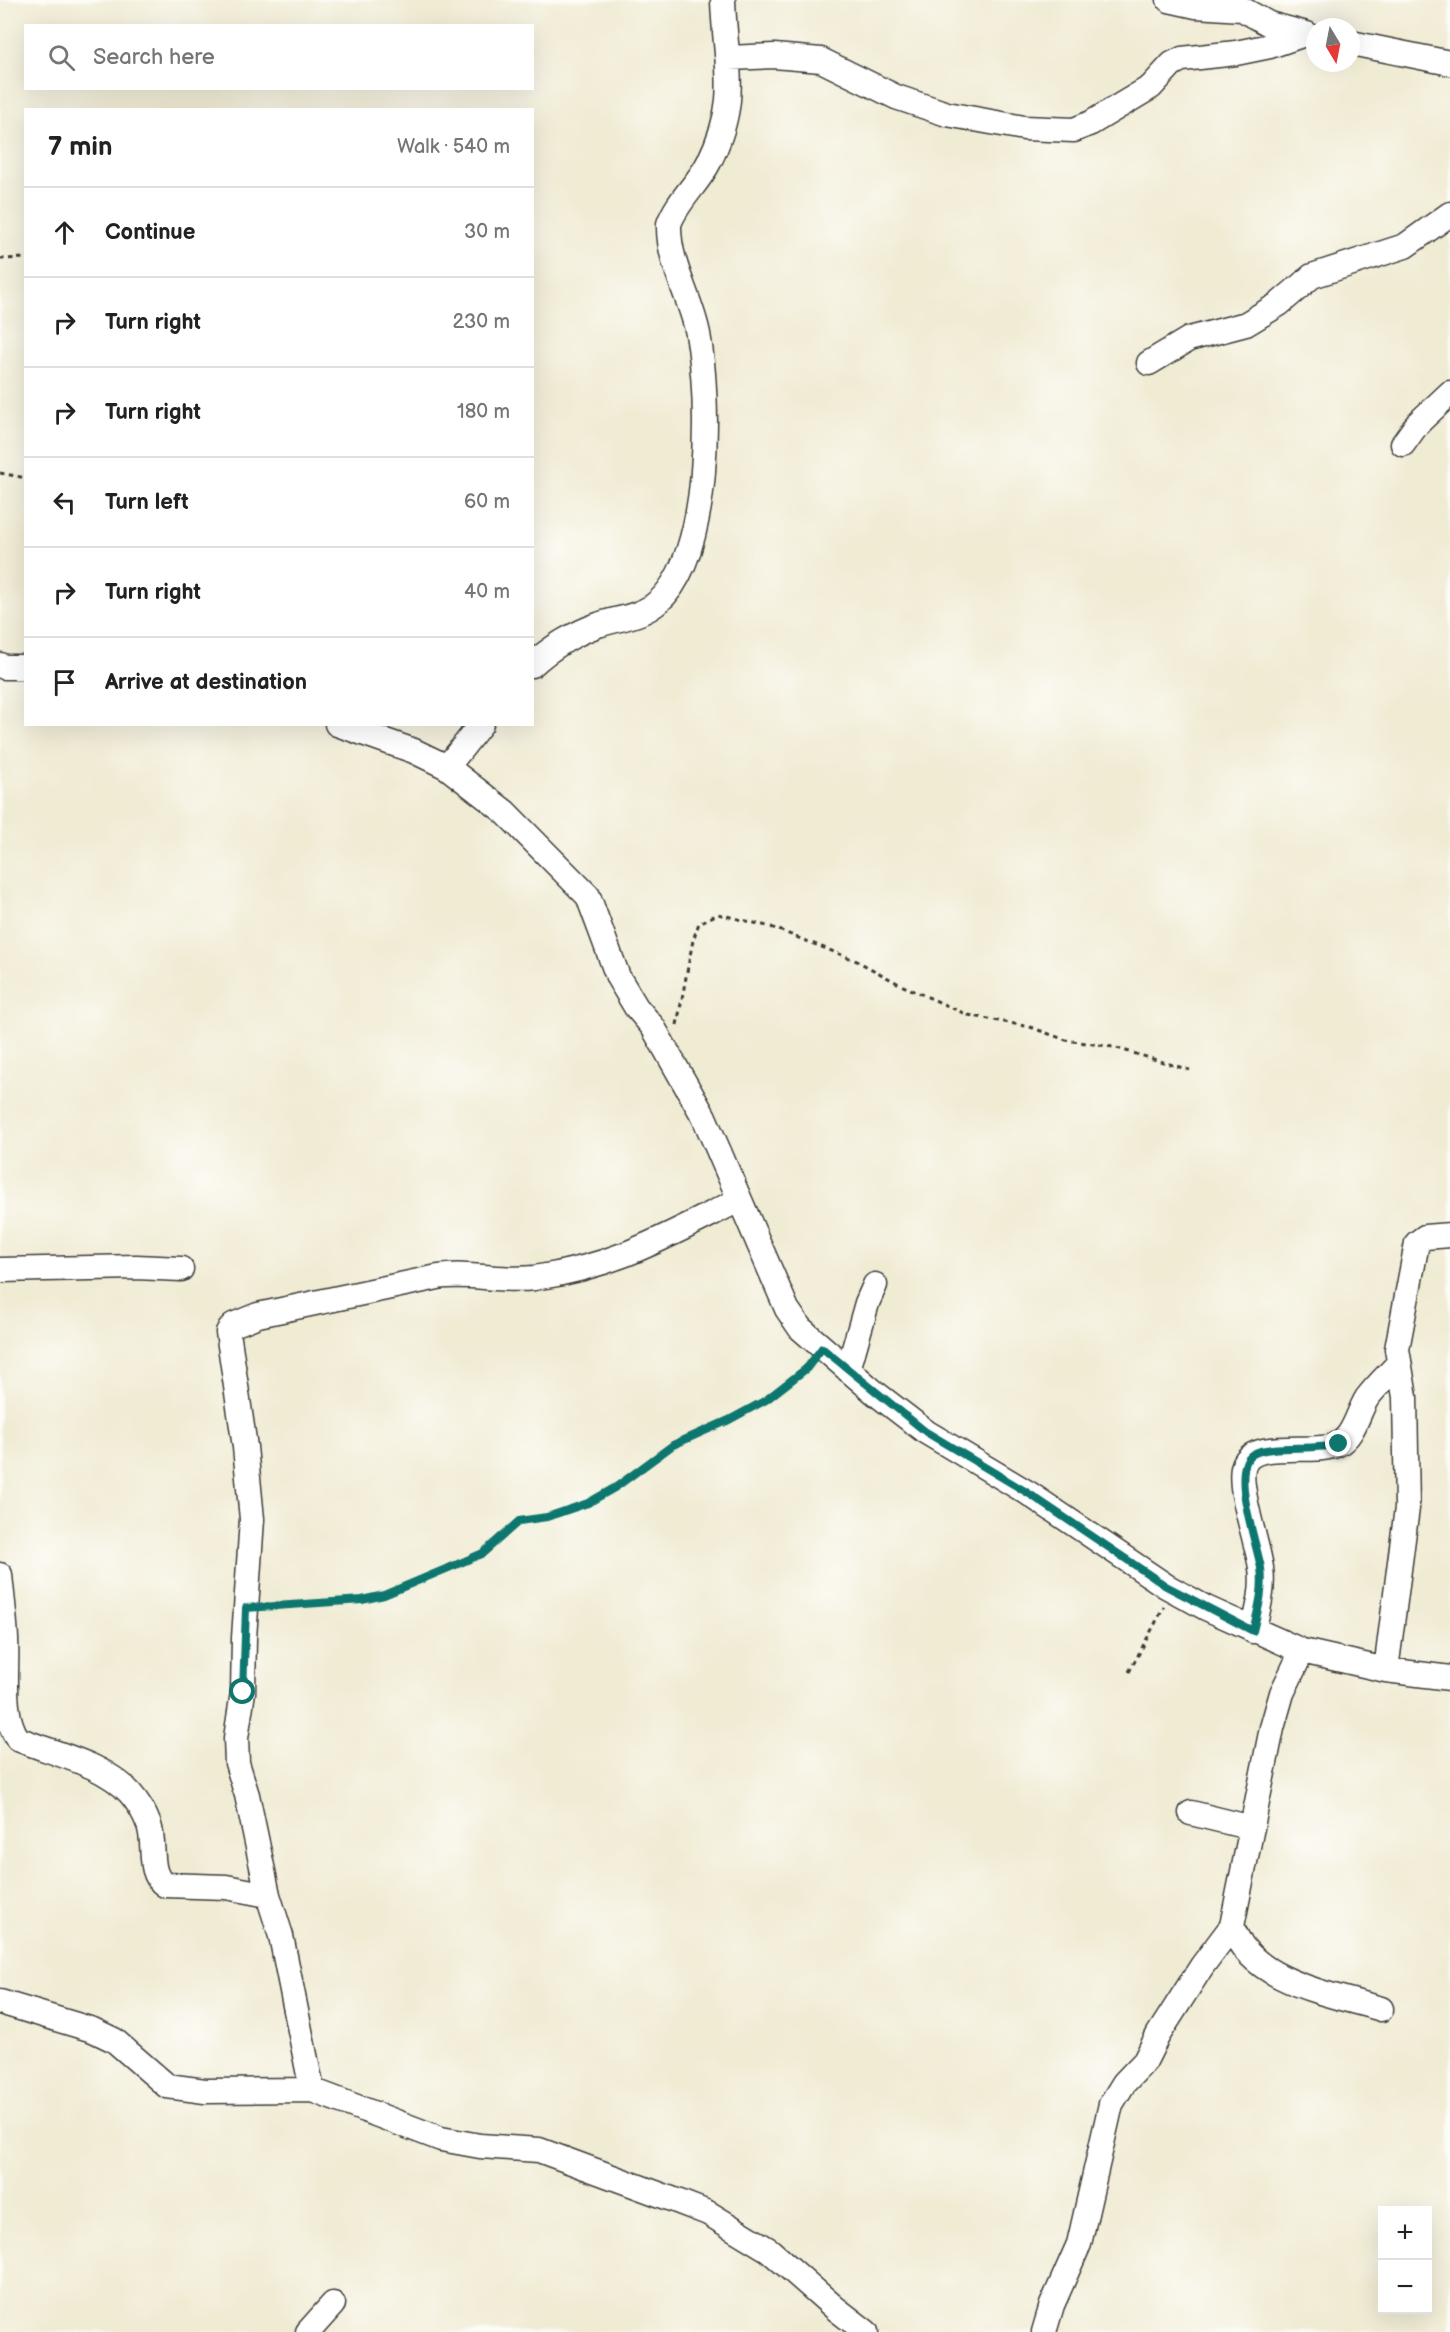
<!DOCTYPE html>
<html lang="en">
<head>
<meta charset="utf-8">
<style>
  body { margin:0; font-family:"Balsamiq Sans",sans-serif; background:#f6f6f6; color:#222 }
  .controls { position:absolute; right:18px; bottom:18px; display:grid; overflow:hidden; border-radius:0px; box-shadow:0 6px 24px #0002 }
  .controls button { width:54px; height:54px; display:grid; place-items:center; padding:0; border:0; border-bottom:2px solid #e0e0e0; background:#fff; color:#222; font:30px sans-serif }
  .compass { position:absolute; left:1306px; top:18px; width:54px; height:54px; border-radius:50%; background:#fff; box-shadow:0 6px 24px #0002; rotate:170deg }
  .stop { position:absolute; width:18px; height:18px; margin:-14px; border:4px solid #0f766e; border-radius:50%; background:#fff }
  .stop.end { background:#0f766e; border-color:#fff; box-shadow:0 2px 6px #0008 }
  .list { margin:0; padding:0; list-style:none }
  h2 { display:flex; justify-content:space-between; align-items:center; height:78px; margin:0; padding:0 24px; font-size:26px }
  h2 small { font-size:20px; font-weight:400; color:#767676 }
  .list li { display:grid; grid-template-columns:39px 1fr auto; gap:18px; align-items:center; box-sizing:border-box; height:90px; padding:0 24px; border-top:2px solid #e0e0e0 }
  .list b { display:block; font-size:22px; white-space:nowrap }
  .list em { font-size:20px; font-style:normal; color:#767676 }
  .icon { flex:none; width:33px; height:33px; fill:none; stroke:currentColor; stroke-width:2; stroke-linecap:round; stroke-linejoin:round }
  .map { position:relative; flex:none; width:1450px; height:2332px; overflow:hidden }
  .search { position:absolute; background:#fff; box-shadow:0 6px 24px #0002; left:24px; top:24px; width:510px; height:66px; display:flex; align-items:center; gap:15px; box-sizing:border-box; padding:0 21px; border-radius:0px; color:#767676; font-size:22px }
  .panel { position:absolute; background:#fff; box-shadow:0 6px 24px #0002; left:24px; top:108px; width:510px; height:618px; border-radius:0px }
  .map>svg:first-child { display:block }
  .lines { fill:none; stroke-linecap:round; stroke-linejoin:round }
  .minor-casing { stroke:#3c3b37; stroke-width:27 }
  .path { stroke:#3c3b37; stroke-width:3; stroke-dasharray:4.5 4.5; stroke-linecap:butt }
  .minor { stroke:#fff; stroke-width:24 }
  .route { stroke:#0f766e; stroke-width:8 }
</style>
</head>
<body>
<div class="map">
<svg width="1450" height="2332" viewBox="0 0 1450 2332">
  <rect width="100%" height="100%" fill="#fdfcf7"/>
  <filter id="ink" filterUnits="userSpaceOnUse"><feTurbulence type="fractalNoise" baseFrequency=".0167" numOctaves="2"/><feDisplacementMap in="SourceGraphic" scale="12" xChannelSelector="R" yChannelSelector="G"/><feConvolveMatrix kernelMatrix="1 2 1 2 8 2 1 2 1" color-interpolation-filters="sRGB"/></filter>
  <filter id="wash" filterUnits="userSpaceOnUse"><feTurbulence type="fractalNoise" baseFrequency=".008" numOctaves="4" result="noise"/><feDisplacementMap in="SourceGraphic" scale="24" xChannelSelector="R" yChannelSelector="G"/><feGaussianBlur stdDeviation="1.35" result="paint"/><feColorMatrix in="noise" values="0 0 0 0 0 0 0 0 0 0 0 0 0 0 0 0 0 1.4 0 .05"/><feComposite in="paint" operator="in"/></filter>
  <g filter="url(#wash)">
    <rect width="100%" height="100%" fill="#f0ebd3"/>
  </g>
  <g filter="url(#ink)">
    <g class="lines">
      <g class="minor-casing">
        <path id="minor" d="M1169,0L1196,6L1242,9L1269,24L1307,34
          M1351,43L1450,63
          M729,58L774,56L821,60L896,97L947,114L1024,128L1074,130L1091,123L1151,87L1172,64L1182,59L1236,53L1270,46L1305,34
          M1149,363L1189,339L1246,324L1279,304L1312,276L1405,246L1450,214
          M1403,444L1418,423L1450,393
          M0,665L4,667H26
          M532,665C550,648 575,633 598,625C618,618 641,617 658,602C712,555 710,400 698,334C691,297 668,264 669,224C677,201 698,184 709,162C741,97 725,67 723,0
          M337,724L414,751L447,767L505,812L588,896L618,977L636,1007L653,1027L704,1117L787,1309L800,1328L874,1392L926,1432L1028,1493L1166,1586L1206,1608L1302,1651L1386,1670L1450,1678
          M447,767L481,724
          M0,1270L136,1267L181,1269
          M848,1370L867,1303L875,1285
          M0,1575C2,1596 5,1618 6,1639C8,1670 0,1714 18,1739C54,1754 103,1763 130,1793C138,1802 145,1814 149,1825C156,1844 147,1873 165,1885L226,1887L268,1895L281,1936L312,2090
          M1253,1631C1258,1610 1264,1590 1261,1568C1258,1544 1236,1484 1244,1465C1254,1438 1316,1456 1338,1444C1354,1436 1358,1412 1367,1398C1376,1386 1388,1375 1398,1364
          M1302,1651L1282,1693L1272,1728L1232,1926C1250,1982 1331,1994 1381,2009
          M1386,1670L1407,1508L1405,1397L1397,1349L1417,1243L1425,1237L1450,1235
          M1191,1813L1252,1828
          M268,1895L247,1795L237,1763L236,1738L243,1692L244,1638L252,1519L245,1447L228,1332L233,1325L258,1315L438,1277C470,1272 501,1282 534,1278C617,1266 666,1236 739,1200
          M0,2002L93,2030L114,2040L167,2086L205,2091L312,2090L441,2139L480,2146L539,2150L669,2198L708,2213L769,2250L835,2308L866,2332
          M308,2332L333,2304
          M1044,2332L1052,2305L1079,2244L1111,2104L1124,2083L1145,2061L1158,2035L1202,1966L1232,1926"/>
      </g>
      <path class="path" d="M0,259L26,258
        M0,473L26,478
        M677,1025L693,940L699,923L718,914L771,927L857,961L901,985L968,1015L1030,1027L1066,1040L1113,1047L1193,1071
        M265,1606L362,1601L384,1595L465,1561L483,1553L519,1521L547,1517L588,1503L616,1487L673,1445L729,1420L766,1400L810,1363
        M1129,1672L1164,1607"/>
      <use href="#minor" class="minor"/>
    </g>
  </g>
  <g class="lines" filter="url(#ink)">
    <path class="route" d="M243,1692L246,1608L362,1600L384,1595L465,1561L483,1553L519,1521L547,1517L588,1503L616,1487L673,1445L729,1420L766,1400L807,1368L822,1348L926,1432L1028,1493L1166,1586L1253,1631C1258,1610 1264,1590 1261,1568C1257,1544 1229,1468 1253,1454C1270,1444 1315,1451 1339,1444"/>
  </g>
</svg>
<div class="controls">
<button>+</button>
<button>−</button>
</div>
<svg class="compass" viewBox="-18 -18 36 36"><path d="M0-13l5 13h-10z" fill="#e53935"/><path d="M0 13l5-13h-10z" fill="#767676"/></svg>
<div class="stop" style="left:243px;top:1692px"></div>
<div class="stop end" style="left:1339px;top:1444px"></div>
<div class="search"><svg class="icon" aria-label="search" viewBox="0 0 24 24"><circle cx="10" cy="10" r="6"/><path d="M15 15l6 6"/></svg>Search here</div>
<section class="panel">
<h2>7 min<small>Walk · 540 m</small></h2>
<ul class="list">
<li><svg class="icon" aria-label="ahead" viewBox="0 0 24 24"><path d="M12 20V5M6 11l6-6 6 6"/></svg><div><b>Continue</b></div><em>30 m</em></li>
<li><svg class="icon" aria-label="right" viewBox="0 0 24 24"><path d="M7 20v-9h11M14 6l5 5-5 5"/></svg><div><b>Turn right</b></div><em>230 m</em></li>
<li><svg class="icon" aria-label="right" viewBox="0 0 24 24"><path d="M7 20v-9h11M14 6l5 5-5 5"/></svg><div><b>Turn right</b></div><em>180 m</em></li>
<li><svg class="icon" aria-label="left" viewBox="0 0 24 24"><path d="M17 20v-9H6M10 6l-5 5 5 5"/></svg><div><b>Turn left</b></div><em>60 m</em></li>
<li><svg class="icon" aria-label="right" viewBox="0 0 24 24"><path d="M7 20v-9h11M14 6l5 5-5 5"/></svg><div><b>Turn right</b></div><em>40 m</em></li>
<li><svg class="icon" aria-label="arrive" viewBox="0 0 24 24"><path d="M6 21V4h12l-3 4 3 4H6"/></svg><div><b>Arrive at destination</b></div></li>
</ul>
</section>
</div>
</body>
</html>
